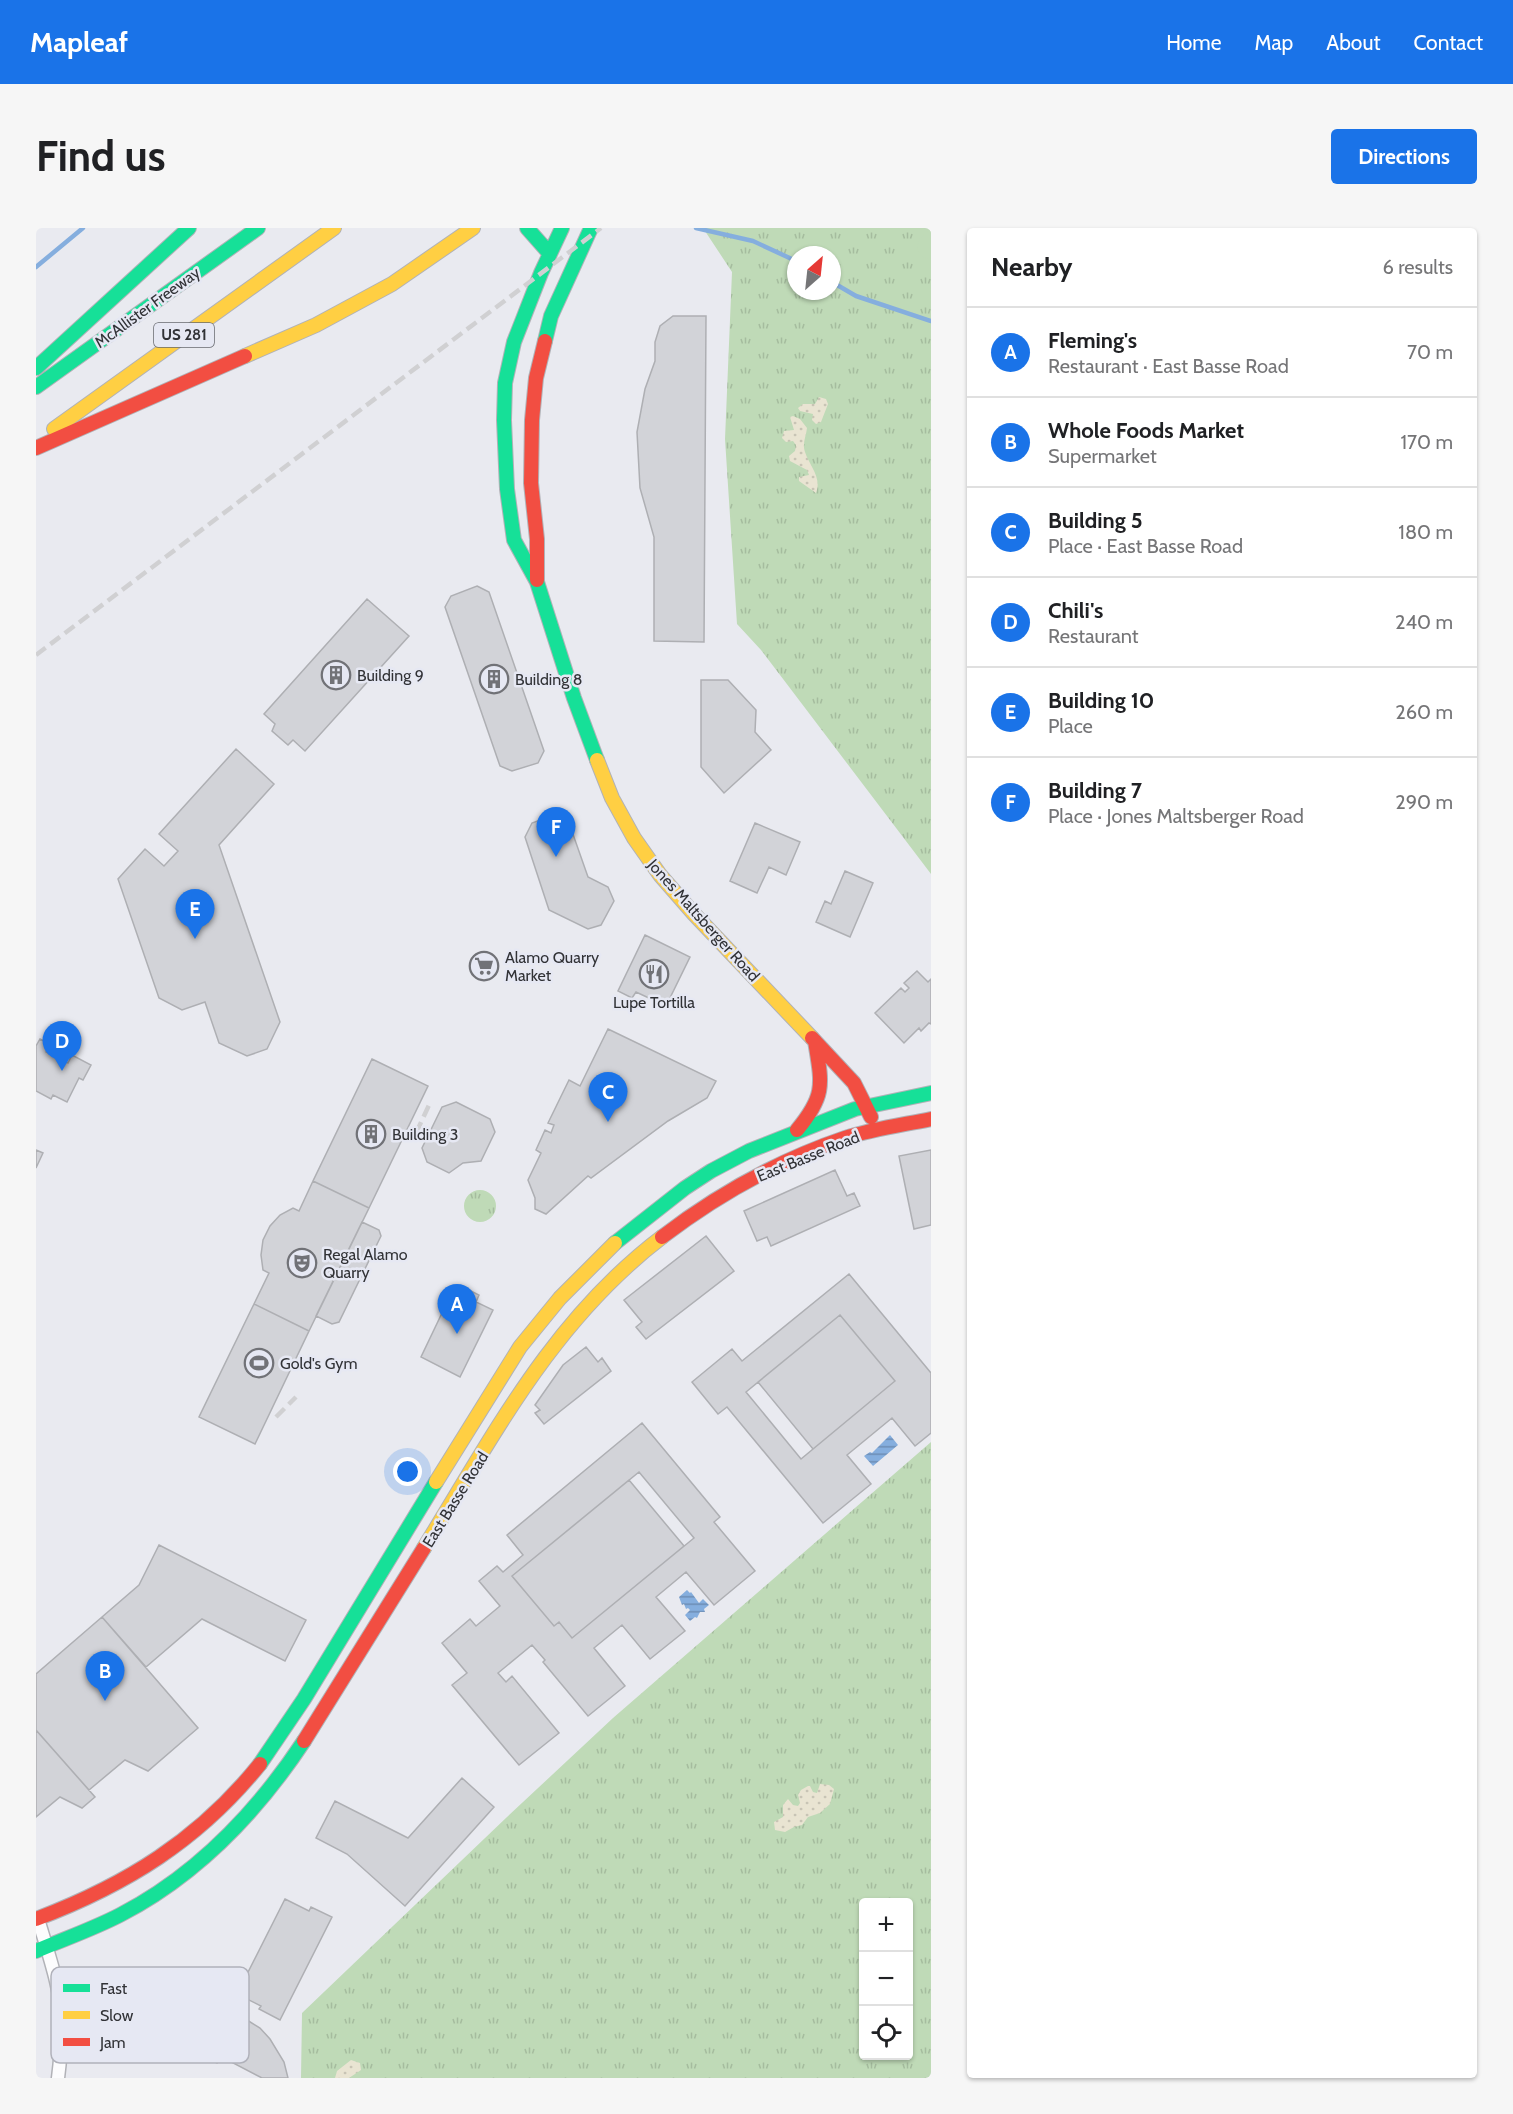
<!DOCTYPE html>
<html lang="en">
<head>
<meta charset="utf-8">
<style>
  body { margin:0; font-family:Cabin,sans-serif; background:#f6f6f6; color:#202124 }
  .controls { position:absolute; right:18px; bottom:18px; display:grid; overflow:hidden; border-radius:6px; box-shadow:0 2px 4px #0004 }
  .controls button { width:54px; height:54px; display:grid; place-items:center; padding:0; border:0; border-bottom:2px solid #e0e0e0; background:#fff; color:#202124; font:30px sans-serif }
  .compass { position:absolute; left:751px; top:18px; width:54px; height:54px; border-radius:50%; background:#fff; box-shadow:0 2px 4px #0004; rotate:27deg }
  .you { position:absolute; left:372px; top:1244px; width:21px; height:21px; margin:-15px; border:4px solid #fff; border-radius:50%; background:#1a73e8; box-shadow:0 0 0 9px #1a73e833 }
  .badge { display:grid; place-items:center; width:39px; height:39px; border-radius:50%; background:#1a73e8; color:#fff; font-size:20px; font-weight:700 }
  .pin { position:absolute; translate:-50% -50px; filter:drop-shadow(0 2px 3px #0008) }
  .pin::after { content:''; position:absolute; top:32px; width:21px; height:18px; background:inherit; clip-path:polygon(0 0,100% 0,50% 100%) }
  .list { margin:0; padding:0; list-style:none }
  h2 { display:flex; justify-content:space-between; align-items:center; height:78px; margin:0; padding:0 24px; font-size:26px }
  h2 small { font-size:20px; font-weight:400; color:#757577 }
  .list li { display:grid; grid-template-columns:39px 1fr auto; gap:18px; align-items:center; box-sizing:border-box; height:90px; padding:0 24px; border-top:2px solid #e0e0e0 }
  .list b { display:block; font-size:22px; white-space:nowrap }
  .list p { margin:0; font-size:20px; white-space:nowrap; color:#757577 }
  .list em { font-size:20px; font-style:normal; color:#757577 }
  .icon { flex:none; width:33px; height:33px; fill:none; stroke:currentColor; stroke-width:2; stroke-linecap:round; stroke-linejoin:round }
  .map { position:relative; flex:none; width:895px; height:1850px; overflow:hidden; border-radius:6px }
  header { display:flex; align-items:center; gap:36px; box-sizing:border-box; height:84px; padding:0 30px; background:#1a73e8; color:#fff }
  header strong { font-size:28px }
  nav { display:flex; gap:33px; margin-inline-start:auto; font-size:21px }
  .intro { display:flex; align-items:center; justify-content:space-between; box-sizing:border-box; height:144px; padding:0 36px }
  h1 { margin:0; font-size:42px }
  .button { padding:15px 27px; border-radius:6px; background:#1a73e8; color:#fff; font-size:21px; font-weight:700 }
  main { display:flex; gap:36px; padding:0 36px }
  aside { flex:1; background:#fff; border-radius:6px; box-shadow:0 2px 4px #0004 }
  .map>svg:first-child { display:block }
  .grass { fill:url(#grass-tufts); fill-rule:evenodd }
  .sand { fill:url(#sand-dots) }
  .pitch { fill:#bfdab7 }
  .water { fill:url(#water-rules) }
  .lines { fill:none; stroke-linecap:round; stroke-linejoin:round }
  .stream { stroke:#85aede; stroke-width:4.5 }
  .building { fill:#d2d3d8; stroke:#aeafb3; stroke-width:1.5; fill-rule:evenodd }
  .street-casing { stroke:#b1b2b7; stroke-width:15 }
  .fast-casing { stroke:#b1b2b7; stroke-width:16 }
  .slow-casing { stroke:#b1b2b7; stroke-width:16 }
  .jam-casing { stroke:#b1b2b7; stroke-width:16 }
  .street { stroke:#fcfcfd; stroke-width:12 }
  .fast { stroke:#16e098; stroke-width:14 }
  .slow { stroke:#ffcf43; stroke-width:14 }
  .jam { stroke:#f24e42; stroke-width:14 }
  .rail { stroke:#d0d0d2; stroke-width:4.5; stroke-dasharray:12 6; stroke-linecap:butt }
  .labels { text-anchor:middle; stroke-width:5; stroke-linejoin:round; paint-order:stroke }
  .shield { fill:#e6e8f3; stroke:#67696f; stroke-width:1.5 }
  .shield-label { font-size:15px; font-weight:bold; fill:#313236 }
  .street-label { font-size:16px; fill:#313236; stroke:#e6e8f3 }
  .poi-label { font-size:16px; fill:#313236; stroke:#e6e8f3; text-anchor:start }
  .key { fill:#e6e8f3; stroke:#b0b1ba; stroke-width:1.5 }
  .key-label { font-size:16px; fill:#313236 }
</style>
</head>
<body>
<header>
<strong>Mapleaf</strong>
<nav><a>Home</a><a>Map</a><a>About</a><a>Contact</a></nav>
</header>
<div class="intro"><h1>Find us</h1><a class="button">Directions</a></div>
<main>
<div class="map">
<svg width="895" height="1850" viewBox="0 0 895 1850">
  <defs>
    <pattern id="grass-tufts" width="24" height="20" patternUnits="userSpaceOnUse" patternTransform="scale(1.5)"><rect width="24" height="20" fill="#bfdab7"/><path d="M3 7l-1-3M5 7V3M7 7l1-3M15 17l-1-3M17 17v-4M19 17l1-3" fill="none" stroke="#a5bc9e"/></pattern>
    <pattern id="sand-dots" width="8" height="8" patternUnits="userSpaceOnUse" patternTransform="scale(1.5)"><rect width="8" height="8" fill="#e9e4d2"/><path d="M2 2h.1M6 6h.1" fill="none" stroke="#c8c4b5" stroke-width="1.8" stroke-linecap="round"/></pattern>
    <pattern id="water-rules" width="6" height="5" patternUnits="userSpaceOnUse" patternTransform="scale(1.5)"><rect width="6" height="5" fill="#85aede"/><path d="M0 2.5h6" fill="none" stroke="#6d8eb5"/></pattern>
  </defs>
  <rect width="100%" height="100%" fill="#e9eaf0"/>
  <path class="grass" d="M667,0H895V646L725,422L701,396L689,211L696,44ZM760,27H796V63H760Z
    M428 978a16 16 0 1 1 32 0a16 16 0 1 1-32 0Z
    M895,1214V1850H265L266,1785L471,1589L577,1490ZM828,1674H872V1828H828Z"/>
  <path class="sand" d="M783,169L790,171L792,176L785,194L780,196L776,192L777,186L764,183L762,180L767,176H779Z
    M757,188L764,191L771,200C770,209 766,215 769,224C774,239 786,249 780,265L763,253V249L773,247L771,242L754,233L753,228L759,223L760,217L757,213L750,214L746,210L748,203L758,202L754,189Z
    M784,1556L793,1557L798,1561L794,1576L784,1585L772,1589L766,1597L758,1599L749,1604L739,1602L738,1594L747,1589V1577L752,1571L757,1577L762,1578L764,1575L762,1567L765,1562L772,1558H774L777,1564L781,1565Z
    M315,1832L324,1835L325,1842L313,1850H299L301,1843Z"/>
  <path class="pitch" d="M895,1V33L884,27L881,19L884,10Z"/>
  <path class="water" d="M854,1207L862,1217L837,1238L828,1228L834,1224L836,1225Z
    M651,1362L654,1365L655,1364L663,1375L667,1371L673,1377L668,1381L669,1384H664L661,1390L659,1389L654,1393L649,1387L654,1382L652,1380L650,1381L648,1376L646,1377L643,1369Z"/>
  <g class="lines">
    <path class="stream" d="M660,0L717,13L760,33
      M0,39L47,0
      M796,54L820,68L895,93"/>
  </g>
  <path class="building" d="M637,88H670L668,414L618,413V309L604,260L601,204L609,161L619,133V114L624,98Z
    M441,358L453,364L508,523L502,535L476,543L464,538L409,379L415,368Z
    M331,371L373,408L269,523L257,512L252,517L236,503L239,496L228,486Z
    M665,452H692L720,482L719,504L735,522L688,565L665,539Z
    M200,521L238,556L183,617L244,794L231,821L211,828L183,815L169,774L146,782L123,770L82,651L109,621L128,638L142,623L123,606Z
    M520,586L532,592L552,649L572,659L578,673L565,697L552,701L513,682L489,609L496,595Z
    M719,595L764,614L750,647L733,639L721,665L694,653Z
    M809,643L837,655L814,709L780,694L789,673L795,676Z
    M609,707L654,729L630,778L600,764L596,770L582,763Z
    M881,743L892,754L895,751V796L893,795L885,803L883,800L868,815L839,785L865,760L869,764L873,760L868,755Z
    M572,801L680,853L671,870L632,893L555,950L552,948L510,986L499,981V970L492,952L505,925L500,922L509,902L515,905L518,897L512,895L533,852L544,858Z
    M4,811L14,816L10,824L32,835L36,827L55,837L47,852L43,850L31,874L17,867L15,871L0,863V818Z
    M336,831L392,858L333,980L277,953Z
    M420,874L454,891L459,904L445,933L427,935L413,945L391,934L386,920L406,879Z
    M0,922L7,925L0,940Z
    M895,922V997L878,1001L863,928Z
    M799,942L811,968L818,965L824,978L735,1018L731,1009L721,1013L708,983Z
    M277,953L333,980L273,1103L218,1076L233,1045L227,1042L225,1027L227,1012L234,998L244,987L257,980L263,983Z
    M326,994L343,1002L345,1008L303,1094L296,1096L280,1088Z
    M670,1008L698,1043L610,1111L600,1099L606,1094L588,1072Z
    M813,1046L895,1145V1205L879,1218L856,1190L811,1227L835,1256L787,1295L691,1179L682,1186L656,1154L696,1121L706,1133ZM804,1087L859,1153L765,1231L710,1164Z
    M427,1059L443,1067L440,1074L457,1082L424,1149L385,1129L417,1062L423,1065Z
    M218,1076L273,1103L219,1216L163,1189Z
    M804,1087L859,1153L777,1221L722,1154Z
    M550,1119L562,1134L566,1130L575,1143L508,1196L499,1185L504,1182L499,1177L527,1137Z
    M606,1195L684,1289L678,1294L719,1343L678,1377L650,1344L620,1369L649,1403L614,1431L586,1397L558,1420L589,1458L552,1488L507,1434L509,1432L496,1417L462,1445L470,1454L476,1448L523,1505L483,1537L416,1457L431,1445L406,1415L434,1391L440,1398L464,1378L443,1353L461,1338L467,1344L487,1327L471,1307ZM603,1244L658,1310L536,1410L523,1394L518,1398L476,1348Z
    M593,1252L648,1318L536,1410L523,1394L518,1398L476,1348Z
    M123,1317L270,1392L249,1433L166,1391L110,1439L66,1389L103,1357Z
    M66,1389L162,1500L112,1543L89,1532L53,1562L0,1502V1446Z
    M0,1502L59,1569L46,1580L24,1569L0,1589Z
    M426,1550L458,1579L369,1678L311,1626L280,1610L299,1573L372,1610Z
    M249,1671L273,1683L275,1679L296,1689L244,1792L223,1781L225,1778L201,1766Z
    M174,1773L211,1792L224,1800L234,1811L248,1834L252,1850H226L184,1828L181,1835L167,1828L170,1821L157,1814L170,1789L166,1788Z"/>
  <g class="lines">
    <g class="street-casing">
      <path id="street" d="M2,1691C8,1711 15,1732 20,1753C28,1784 26,1819 22,1850"/>
    </g>
    <g class="fast-casing">
      <path id="fast" d="M491,0L514,26
        M526,0L505,45L478,114L469,155L468,192L471,261L478,312L501,354L538,470L561,532
        M509,113L515,88L555,0
        M0,140L153,0
        M0,159L222,0
        M579,1015L649,960L675,943L713,923L819,881L895,865
        M224,1536L268,1471L400,1254
        M0,1723C28,1711 57,1701 84,1687C161,1647 221,1584 268,1513"/>
    </g>
    <g class="slow-casing">
      <path id="slow" d="M209,128L280,97L356,56L437,0
        M18,201L298,0
        M561,532L576,570L598,610L624,647L658,686L776,810
        M400,1254L484,1119L524,1070L579,1015
        M388,1320C459,1205 517,1092 626,1009"/>
    </g>
    <g class="jam-casing">
      <path id="jam" d="M0,220L209,128
        M501,352V311L495,255L496,192L500,150L509,113
        M776,810L818,855L835,889
        M761,902C790,867 786,856 779,813
        M626,1009C681,967 744,932 809,910C837,901 866,897 895,891
        M268,1513L388,1320
        M0,1691C90,1657 163,1612 224,1536"/>
    </g>
    <use href="#street" class="street"/>
    <use href="#fast" class="fast"/>
    <use href="#slow" class="slow"/>
    <use href="#jam" class="jam"/>
    <path class="rail" d="M0,427L565,0
      M380,905L394,875
      M240,1189L260,1169"/>
  </g>
  <defs>
    <g id="building-ring" transform="scale(1.5)"><circle r="9.5" fill="#e6e8f3" stroke="#717277" stroke-width="1.5"/><path d="M-4-6H4V6H1V3H-1V6H-4ZM-2.5-4.3h1.7v1.8h-1.7ZM.8-4.3h1.7v1.8H.8ZM-2.5-1h1.7V.8h-1.7ZM.8-1h1.7V.8H.8Z" fill="#717277"/></g>
    <g id="supermarket-ring" transform="scale(1.5)"><circle r="9.5" fill="#e6e8f3" stroke="#717277" stroke-width="1.5"/><path d="M-6-5.5h2.5l.6 2H6L4.5 2H-2.5L-4.4-4H-6ZM-1.5 3.2a1.3 1.3 0 1 0 .1 0ZM3 3.2a1.3 1.3 0 1 0 .1 0Z" fill="#717277"/></g>
    <g id="restaurant-ring" transform="scale(1.5)"><circle r="9.5" fill="#e6e8f3" stroke="#717277" stroke-width="1.5"/><path d="M-5-6h1v4h1v-4h1v4h1v-4h1v5L-1.5 .5V6h-2V.5L-5-1ZM5-6V6H3V1.5H1.5Q1.5-4 5-6Z" fill="#717277"/></g>
    <g id="theatre-ring" transform="scale(1.5)"><circle r="9.5" fill="#e6e8f3" stroke="#717277" stroke-width="1.5"/><path d="M-5-5.5Q0-4 5-5.5V0Q5 5 0 6Q-5 5-5 0ZM-3.3-2.5H-1v1.5H-3.3ZM1-2.5H3.3v1.5H1ZM-2.8 1Q0 5.5 2.8 1Z" fill="#717277"/></g>
    <g id="stadium-ring" transform="scale(1.5)"><circle r="9.5" fill="#e6e8f3" stroke="#717277" stroke-width="1.5"/><path d="M0-5a6.5 5 0 1 0 0 10a6.5 5 0 1 0 0-10ZM-3.5-1.8h7v3.6h-7Z" fill="#717277"/></g>
  </defs>
  <g fill-rule="evenodd">
    <use href="#building-ring" x="300" y="447"/>
    <use href="#building-ring" x="458" y="451"/>
    <use href="#supermarket-ring" x="448" y="738"/>
    <use href="#restaurant-ring" x="618" y="746"/>
    <use href="#building-ring" x="335" y="906"/>
    <use href="#theatre-ring" x="266" y="1035"/>
    <use href="#stadium-ring" x="223" y="1135"/>
  </g>
  <g class="labels">
    <rect class="shield" x="118" y="95" width="60" height="24" rx="4.5"/>
    <g class="shield-label">
      <text x="148" y="112">US 281</text>
    </g>
    <g class="street-label">
      <text transform="translate(111 79) rotate(-36)" y="6">McAllister Freeway</text>
      <text transform="translate(668 692) rotate(48)" y="6">Jones Maltsberger Road</text>
      <text transform="translate(772 928) rotate(-22)" y="6">East Basse Road</text>
      <text transform="translate(419 1271) rotate(-58)" y="6">East Basse Road</text>
    </g>
    <g class="poi-label">
      <text x="321" y="453">Building 9</text>
      <text x="479" y="457">Building 8</text>
      <text x="469" y="735">Alamo Quarry<tspan x="469" dy="18">Market</tspan></text>
      <text x="618" y="780" text-anchor="middle">Lupe Tortilla</text>
      <text x="356" y="912">Building 3</text>
      <text x="287" y="1032">Regal Alamo<tspan x="287" dy="18">Quarry</tspan></text>
      <text x="244" y="1141">Gold's Gym</text>
    </g>
  </g>
  <rect x="15" y="1739" width="198" height="96" rx="9" class="key"/>
  <rect x="27" y="1756" width="27" height="8" fill="#16e098"/>
  <rect x="27" y="1783" width="27" height="8" fill="#ffcf43"/>
  <rect x="27" y="1810" width="27" height="8" fill="#f24e42"/>
  <g class="key-label">
    <text x="64" y="1766">Fast</text>
    <text x="64" y="1793">Slow</text>
    <text x="64" y="1820">Jam</text>
  </g>
</svg>
<div class="controls">
<button>+</button>
<button>−</button>
<button><svg class="icon" aria-label="locate" viewBox="0 0 24 24"><circle cx="12" cy="12" r="6"/><path d="M12 2v4M12 18v4M2 12h4M18 12h4"/></svg></button>
</div>
<svg class="compass" viewBox="-18 -18 36 36"><path d="M0-13l5 13h-10z" fill="#e53935"/><path d="M0 13l5-13h-10z" fill="#757577"/></svg>
<div class="you"></div>
<div class="pin badge" style="left:421px;top:1106px">A</div>
<div class="pin badge" style="left:69px;top:1473px">B</div>
<div class="pin badge" style="left:572px;top:894px">C</div>
<div class="pin badge" style="left:26px;top:843px">D</div>
<div class="pin badge" style="left:159px;top:711px">E</div>
<div class="pin badge" style="left:520px;top:629px">F</div>
</div>
<aside>
<h2>Nearby<small>6 results</small></h2>
<ul class="list">
<li><span class="badge">A</span><div><b>Fleming's</b><p>Restaurant · East Basse Road</p></div><em>70 m</em></li>
<li><span class="badge">B</span><div><b>Whole Foods Market</b><p>Supermarket</p></div><em>170 m</em></li>
<li><span class="badge">C</span><div><b>Building 5</b><p>Place · East Basse Road</p></div><em>180 m</em></li>
<li><span class="badge">D</span><div><b>Chili's</b><p>Restaurant</p></div><em>240 m</em></li>
<li><span class="badge">E</span><div><b>Building 10</b><p>Place</p></div><em>260 m</em></li>
<li><span class="badge">F</span><div><b>Building 7</b><p>Place · Jones Maltsberger Road</p></div><em>290 m</em></li>
</ul>
</aside>
</main>
</body>
</html>
